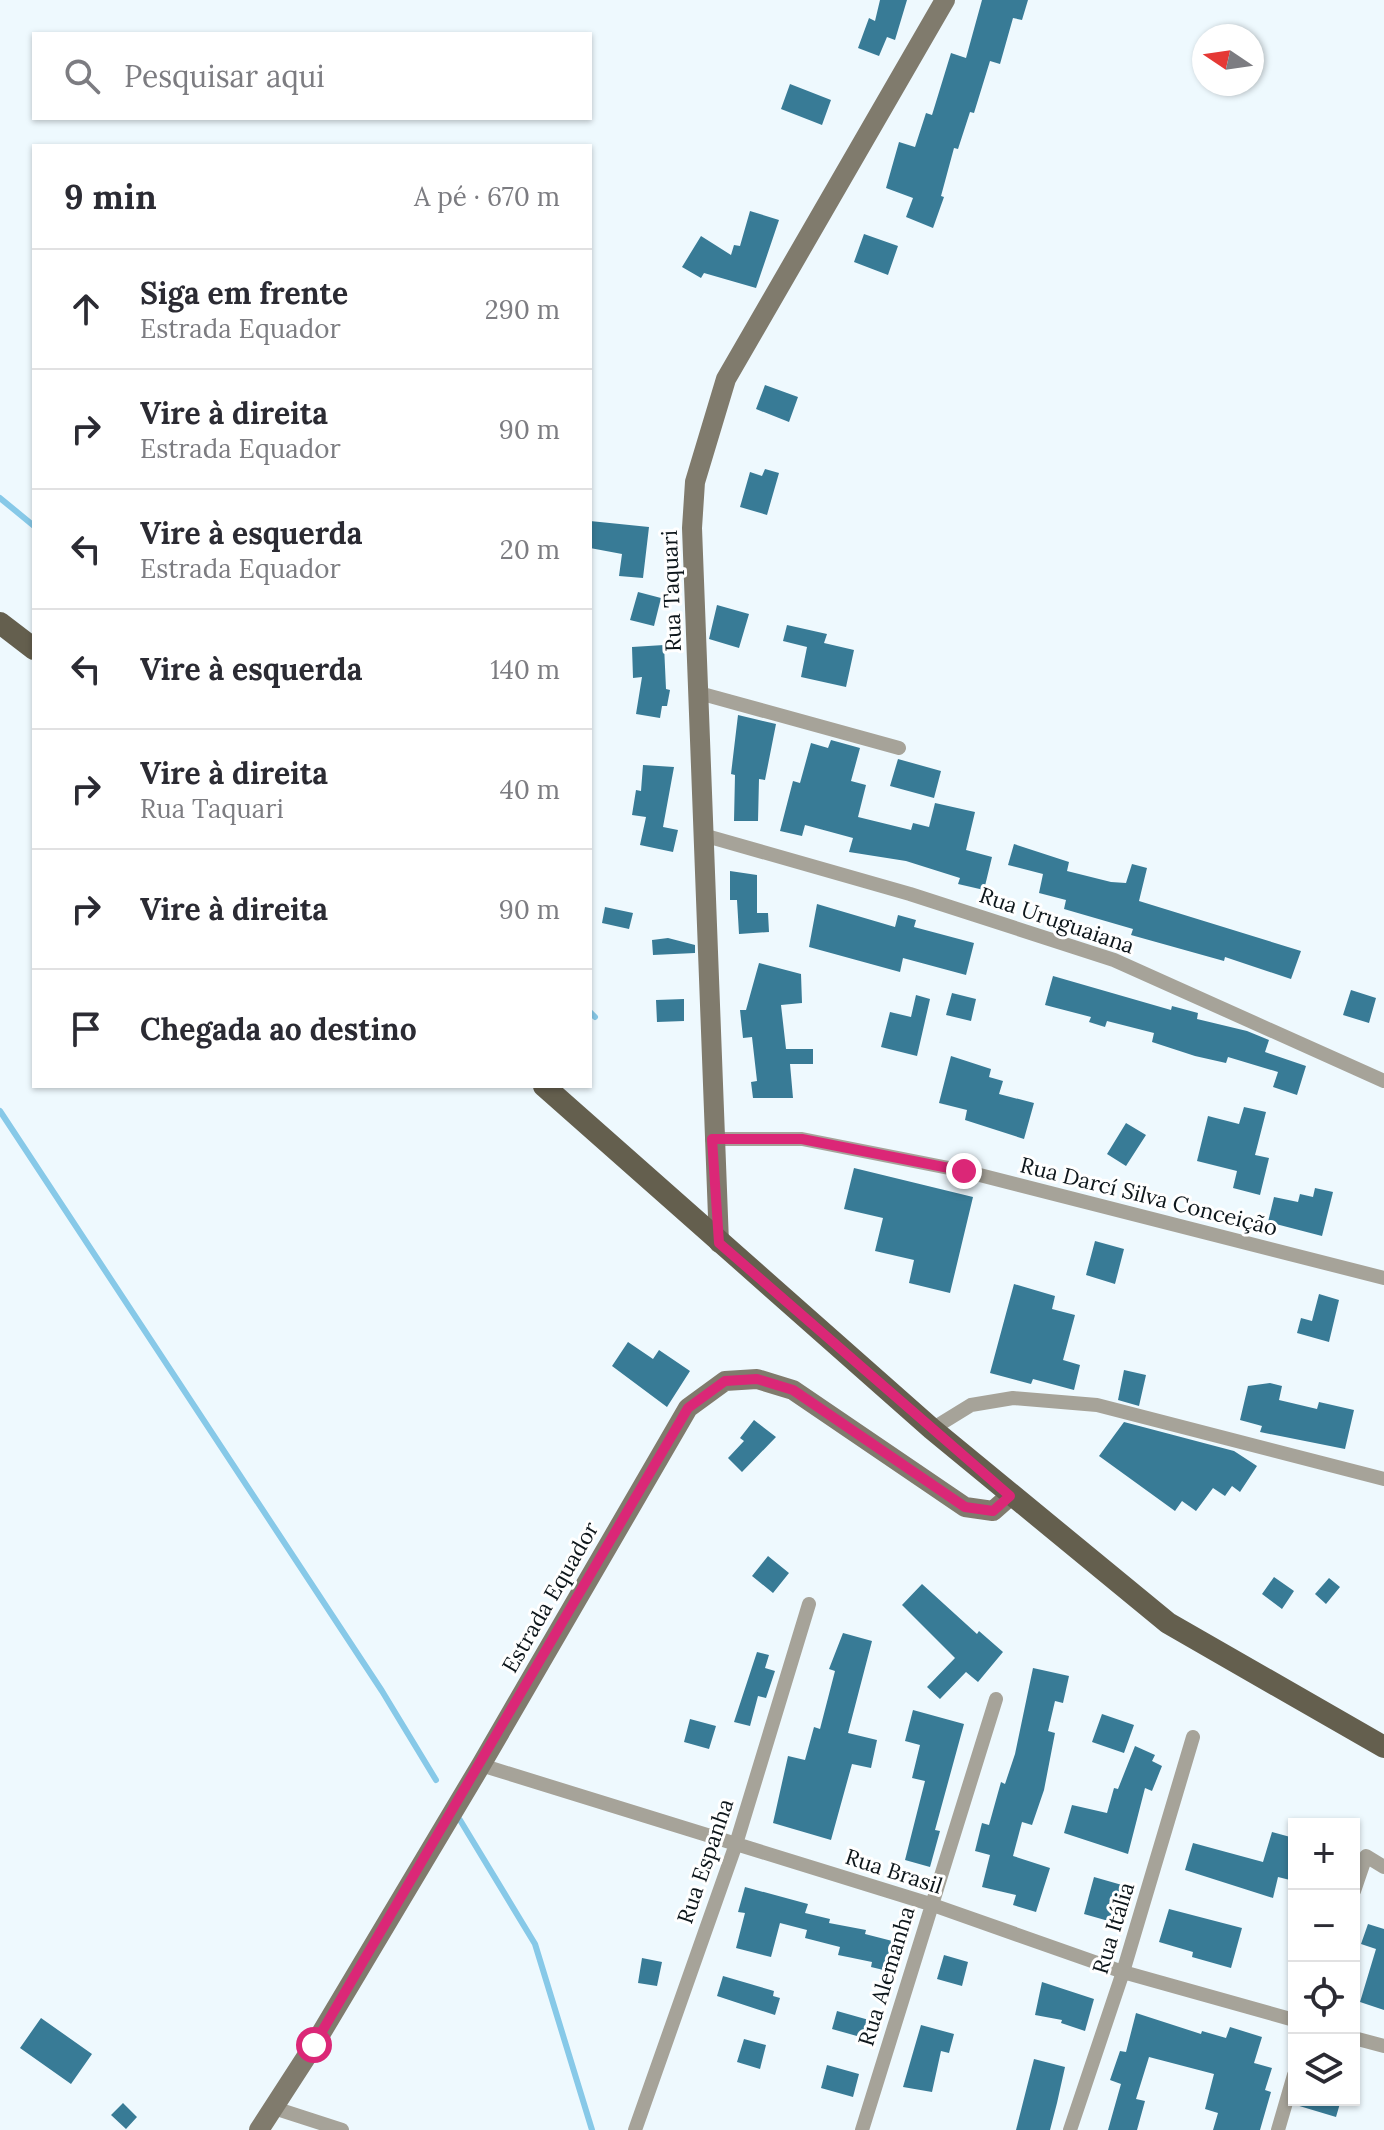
<!DOCTYPE html>
<html lang="pt">
<head>
<meta charset="utf-8">
<style>
  body { margin:0; font-family:Lora,serif; background:#f7f7f7; color:#2b2b33 }
  .controls { position:absolute; right:24px; bottom:24px; display:grid; overflow:hidden; border-radius:0px; box-shadow:0 2px 6px #0004 }
  .controls button { width:72px; height:72px; display:grid; place-items:center; padding:0; border:0; border-bottom:2px solid #e1e1e2; background:#fff; color:#2b2b33; font:40px sans-serif }
  .compass { position:absolute; left:1192px; top:24px; width:72px; height:72px; border-radius:50%; background:#fff; box-shadow:0 2px 6px #0004; rotate:283deg }
  .stop { position:absolute; width:24px; height:24px; margin:-18px; border:6px solid #db2777; border-radius:50%; background:#fff }
  .stop.end { background:#db2777; border-color:#fff; box-shadow:0 2px 8px #0008 }
  .list { margin:0; padding:0; list-style:none }
  h2 { display:flex; justify-content:space-between; align-items:center; height:104px; margin:0; padding:0 32px; font-size:34px }
  h2 small { font-size:26px; font-weight:400; color:#7c7c81 }
  .list li { display:grid; grid-template-columns:52px 1fr auto; gap:24px; align-items:center; box-sizing:border-box; height:120px; padding:0 32px; border-top:2px solid #e1e1e2 }
  .list b { display:block; font-size:30px; white-space:nowrap }
  .list p { margin:0; font-size:26px; white-space:nowrap; color:#7c7c81 }
  .list em { font-size:26px; font-style:normal; color:#7c7c81 }
  .icon { flex:none; width:44px; height:44px; fill:none; stroke:currentColor; stroke-width:2; stroke-linecap:round; stroke-linejoin:round }
  .map { position:relative; flex:none; width:1384px; height:2130px; overflow:hidden }
  .search { position:absolute; background:#fff; box-shadow:0 2px 6px #0004; left:32px; top:32px; width:560px; height:88px; display:flex; align-items:center; gap:20px; box-sizing:border-box; padding:0 28px; border-radius:0px; color:#7c7c81; font-size:30px }
  .panel { position:absolute; background:#fff; box-shadow:0 2px 6px #0004; left:32px; top:144px; width:560px; height:944px; border-radius:0px }
  .map>svg:first-child { display:block }
  .lines { fill:none; stroke-linecap:round; stroke-linejoin:round }
  .stream { stroke:#87c9e8; stroke-width:6 }
  .building { fill:#387b96 }
  .street { stroke:#a6a399; stroke-width:14 }
  .secondary { stroke:#807b6d; stroke-width:20 }
  .primary { stroke:#645f4e; stroke-width:22 }
  .route { stroke:#db2777; stroke-width:10 }
  .labels { text-anchor:middle; stroke-width:6; stroke-linejoin:round; paint-order:stroke }
  .street-label { font-size:22px; fill:#0d161b; stroke:#fff }
</style>
</head>
<body>
<div class="map">
<svg width="1384" height="2130" viewBox="0 0 1384 2130">
  <rect width="100%" height="100%" fill="#eef9fe"/>
  <g class="lines">
    <path class="stream" d="M0,498L34,526
      M590,1012L595,1017
      M0,1111L382,1691L436,1780
      M460,1820L535,1944L592,2130"/>
  </g>
  <path class="building" d="M880,0H907L895,40L887,37L879,56L858,48L869,18L875,21Z
    M982,0H1028L1022,20L1013,18L1000,64L990,61L974,113L970,112L958,149L954,148L941,196L944,197L933,228L906,217L913,198L886,188L899,142L915,147L926,113L932,115L951,53L966,58Z
    M790,84L831,100L822,125L781,109Z
    M750,211L779,220L756,288L704,273L701,278L682,267L701,236L731,255L734,245L740,246Z
    M864,234L898,246L888,275L854,262Z
    M765,385L798,397L789,422L756,409Z
    M765,469L779,473L767,515L740,507L750,472L762,476Z
    M590,521L649,527L643,578L619,576L622,554L590,548Z
    M638,592L661,598L654,626L630,620Z
    M717,605L749,614L739,648L709,639Z
    M787,625L827,634L824,643L854,650L846,687L801,677L807,647L783,641Z
    M664,645L666,689L670,690L667,706H662L660,718L636,714L642,677L633,678L632,647Z
    M738,715L776,724L765,780L759,779L758,821H734L735,775L731,774Z
    M831,740L860,748L851,781L866,785L858,817L911,830L913,823L929,827L935,803L975,812L966,850L992,857L984,890L958,884L960,878L906,861L849,852L853,838L805,825L802,836L780,831L793,781L800,783L811,743L828,748Z
    M898,759L941,771L934,798L890,786Z
    M643,765L674,767L663,827L678,830L673,852L640,845L646,817L632,815L636,790L641,791Z
    M1014,844L1069,862L1067,871L1111,882L1126,883L1132,864L1147,868L1139,901L1301,951L1291,979L1225,957L1224,961L1131,935L1133,929L1064,909L1066,900L1039,893L1043,874L1008,865Z
    M730,871L757,875V913H768L769,932L739,934L737,900H730Z
    M817,904L895,927L898,915L916,920L914,927L974,943L966,975L903,958L900,972L809,947Z
    M605,907L633,913L629,929L602,923Z
    M668,938L695,945V953L653,955L652,940Z
    M759,963L801,974L802,1003L781,1005L786,1049H813V1064H790L793,1098H753L751,1082L757,1081L752,1037L743,1038L740,1010H746Z
    M1053,976L1171,1010L1172,1006L1198,1013L1197,1019L1247,1031L1269,1040L1265,1052L1306,1066L1297,1095L1273,1087L1278,1072L1228,1057L1226,1063L1195,1056L1152,1042L1154,1033L1107,1021L1105,1027L1089,1022L1091,1017L1045,1005Z
    M1351,990L1376,998L1369,1023L1343,1015Z
    M952,993L976,999L971,1021L946,1015Z
    M916,995L930,999L917,1056L881,1047L890,1012L911,1017Z
    M684,999V1021L657,1022L656,1000Z
    M951,1056L991,1069L989,1077L1003,1081L999,1094L1034,1103L1024,1139L965,1120L967,1110L939,1103Z
    M1244,1107L1266,1112L1255,1155L1269,1158L1260,1195L1233,1188L1237,1171L1197,1161L1208,1116L1239,1124Z
    M1126,1123L1146,1135L1126,1166L1107,1154Z
    M854,1168L973,1197L950,1293L909,1283L914,1260L875,1251L883,1218L844,1209Z
    M1315,1188L1333,1192L1322,1236L1268,1222L1274,1197L1298,1202L1300,1194L1313,1197Z
    M1095,1241L1124,1249L1115,1284L1086,1275Z
    M1014,1284L1055,1296L1052,1309L1075,1315L1063,1360L1080,1365L1074,1390L1033,1379L1031,1384L990,1373Z
    M1319,1294L1339,1300L1329,1342L1297,1333L1301,1318L1312,1321Z
    M628,1342L653,1359L659,1350L690,1371L667,1407L612,1366Z
    M1124,1370L1146,1375L1139,1406L1118,1400Z
    M1270,1383L1282,1386L1279,1400L1317,1409L1319,1402L1354,1410L1345,1449L1260,1432L1262,1426L1240,1420L1248,1386Z
    M754,1420L776,1437L742,1472L728,1458L744,1441L740,1438Z
    M1124,1422L1234,1451L1257,1466L1240,1492L1232,1486L1225,1496L1213,1488L1196,1511L1182,1501L1175,1511L1099,1456Z
    M768,1556L789,1573L773,1593L752,1576Z
    M1274,1577L1294,1591L1282,1609L1262,1594Z
    M1329,1578L1340,1587L1326,1604L1315,1594Z
    M922,1584L977,1634L979,1631L1003,1652L978,1682L966,1672L940,1699L927,1687L955,1658L902,1605Z
    M843,1633L872,1641L848,1733L877,1740L871,1768L852,1764L831,1840L773,1823L788,1756L805,1760L814,1727L820,1729L835,1671L829,1669Z
    M757,1652L769,1655L765,1668L775,1671L766,1698L758,1696L750,1726L734,1722Z
    M1033,1668L1069,1676L1063,1703L1055,1701L1048,1731L1055,1733L1044,1790L1032,1825L1022,1822L1013,1856L1050,1868L1036,1912L1013,1905L1016,1895L982,1887L990,1855L975,1851L982,1823L989,1825L1001,1782L1005,1784L1015,1754Z
    M913,1710L964,1724L935,1830L940,1831L930,1867L905,1860L925,1781L912,1778L920,1745L905,1741Z
    M1102,1714L1134,1725L1124,1753L1092,1742Z
    M690,1719L716,1726L709,1749L684,1742Z
    M1135,1746L1155,1755L1152,1761L1162,1766L1152,1791L1145,1788L1128,1854L1064,1833L1072,1805L1107,1813L1114,1788L1118,1789Z
    M1272,1832L1294,1838V1881L1278,1877L1273,1898L1185,1870L1193,1843L1263,1862Z
    M1094,1877L1122,1885L1112,1922L1084,1914Z
    M745,1887L808,1904L805,1913L830,1919L829,1923L866,1930L865,1934L904,1944L896,1973L871,1967L872,1962L838,1955L840,1947L805,1938L807,1930L780,1923L771,1957L736,1948L745,1913L738,1912Z
    M1169,1909L1242,1928L1231,1968L1192,1957L1193,1952L1159,1942Z
    M1368,1924L1384,1929V2010L1360,2002L1376,1949L1361,1944Z
    M944,1955L968,1962L962,1986L937,1979Z
    M642,1958L662,1962L657,1986L638,1983Z
    M723,1976L774,1991L773,1996L780,1998L775,2015L717,1996Z
    M1042,1982L1094,1999L1085,2031L1061,2023L1062,2020L1035,2015Z
    M837,2011L869,2020L864,2038L832,2029Z
    M1136,2013L1201,2034L1202,2031L1226,2038L1230,2027L1262,2037L1254,2063L1272,2068L1265,2090L1271,2092L1260,2130H1213L1218,2113L1205,2109L1214,2074L1149,2057L1136,2099L1145,2101L1137,2130H1108L1121,2084L1110,2080L1120,2051L1126,2052Z
    M41,2018L92,2054L71,2084L20,2048Z
    M921,2025L954,2034L949,2053L941,2051L932,2092L903,2087Z
    M744,2039L766,2045L760,2069L737,2062Z
    M1034,2059L1065,2067L1057,2103L1050,2130H1016Z
    M827,2065L859,2074L853,2097L821,2088Z
    M1297,2100H1341L1336,2117L1296,2105Z
    M123,2103L137,2117L126,2129L111,2115Z"/>
  <g class="lines">
    <path class="street" d="M699,693L899,748
      M703,835L910,894L1114,960L1384,1081
      M712,1139H802L964,1171L1384,1278
      M932,1429L971,1405L1013,1398L1097,1405L1384,1479
      M481,1765L930,1904L1123,1972L1294,2020
      M1354,1891L1366,1856L1384,1867
      M1354,2038L1384,2046
      M271,2107L342,2130
      M635,2130L736,1844L809,1604
      M862,2130L996,1699
      M1070,2130L1123,1972L1193,1737
      M1278,2130L1294,2075"/>
    <path class="secondary" d="M719,1243L692,528L695,482L726,379L945,0
      M259,2130L314,2045L481,1765L688,1408L725,1381L757,1379L793,1390L965,1507L993,1511L1010,1496"/>
    <path class="primary" d="M0,623L34,649
      M544,1086L932,1429L1168,1623L1384,1747"/>
  </g>
  <g class="lines">
    <path class="route" d="M314,2045L688,1408L725,1381L757,1379L793,1390L965,1507L993,1511L1010,1496L719,1243L712,1139H802L964,1171"/>
  </g>
  <g class="labels">
    <g class="street-label">
      <text transform="translate(671 591) rotate(-92)" y="8">Rua Taquari</text>
      <text transform="translate(1057 920) rotate(19)" y="8">Rua Uruguaiana</text>
      <text transform="translate(1149 1196) rotate(14)" y="8">Rua Darcí Silva Conceição</text>
      <text transform="translate(550 1597) rotate(-60)" y="8">Estrada Equador</text>
      <text transform="translate(705 1861) rotate(-71)" y="8">Rua Espanha</text>
      <text transform="translate(894 1871) rotate(18)" y="8">Rua Brasil</text>
      <text transform="translate(1113 1928) rotate(-73)" y="8">Rua Itália</text>
      <text transform="translate(886 1976) rotate(-73)" y="8">Rua Alemanha</text>
    </g>
  </g>
</svg>
<div class="controls">
<button>+</button>
<button>−</button>
<button><svg class="icon" aria-label="locate" viewBox="0 0 24 24"><circle cx="12" cy="12" r="6"/><path d="M12 2v4M12 18v4M2 12h4M18 12h4"/></svg></button>
<button><svg class="icon" aria-label="layers" viewBox="0 0 24 24"><path d="M12 4l9 5-9 5-9-5zM3 14l9 5 9-5"/></svg></button>
</div>
<svg class="compass" viewBox="-18 -18 36 36"><path d="M0-13l5 13h-10z" fill="#e53935"/><path d="M0 13l5-13h-10z" fill="#7c7c81"/></svg>
<div class="stop" style="left:314px;top:2045px"></div>
<div class="stop end" style="left:964px;top:1171px"></div>
<div class="search"><svg class="icon" aria-label="search" viewBox="0 0 24 24"><circle cx="10" cy="10" r="6"/><path d="M15 15l6 6"/></svg>Pesquisar aqui</div>
<section class="panel">
<h2>9 min<small>A pé · 670 m</small></h2>
<ul class="list">
<li><svg class="icon" aria-label="ahead" viewBox="0 0 24 24"><path d="M12 20V5M6 11l6-6 6 6"/></svg><div><b>Siga em frente</b><p>Estrada Equador</p></div><em>290 m</em></li>
<li><svg class="icon" aria-label="right" viewBox="0 0 24 24"><path d="M7 20v-9h11M14 6l5 5-5 5"/></svg><div><b>Vire à direita</b><p>Estrada Equador</p></div><em>90 m</em></li>
<li><svg class="icon" aria-label="left" viewBox="0 0 24 24"><path d="M17 20v-9H6M10 6l-5 5 5 5"/></svg><div><b>Vire à esquerda</b><p>Estrada Equador</p></div><em>20 m</em></li>
<li><svg class="icon" aria-label="left" viewBox="0 0 24 24"><path d="M17 20v-9H6M10 6l-5 5 5 5"/></svg><div><b>Vire à esquerda</b></div><em>140 m</em></li>
<li><svg class="icon" aria-label="right" viewBox="0 0 24 24"><path d="M7 20v-9h11M14 6l5 5-5 5"/></svg><div><b>Vire à direita</b><p>Rua Taquari</p></div><em>40 m</em></li>
<li><svg class="icon" aria-label="right" viewBox="0 0 24 24"><path d="M7 20v-9h11M14 6l5 5-5 5"/></svg><div><b>Vire à direita</b></div><em>90 m</em></li>
<li><svg class="icon" aria-label="arrive" viewBox="0 0 24 24"><path d="M6 21V4h12l-3 4 3 4H6"/></svg><div><b>Chegada ao destino</b></div></li>
</ul>
</section>
</div>
</body>
</html>
